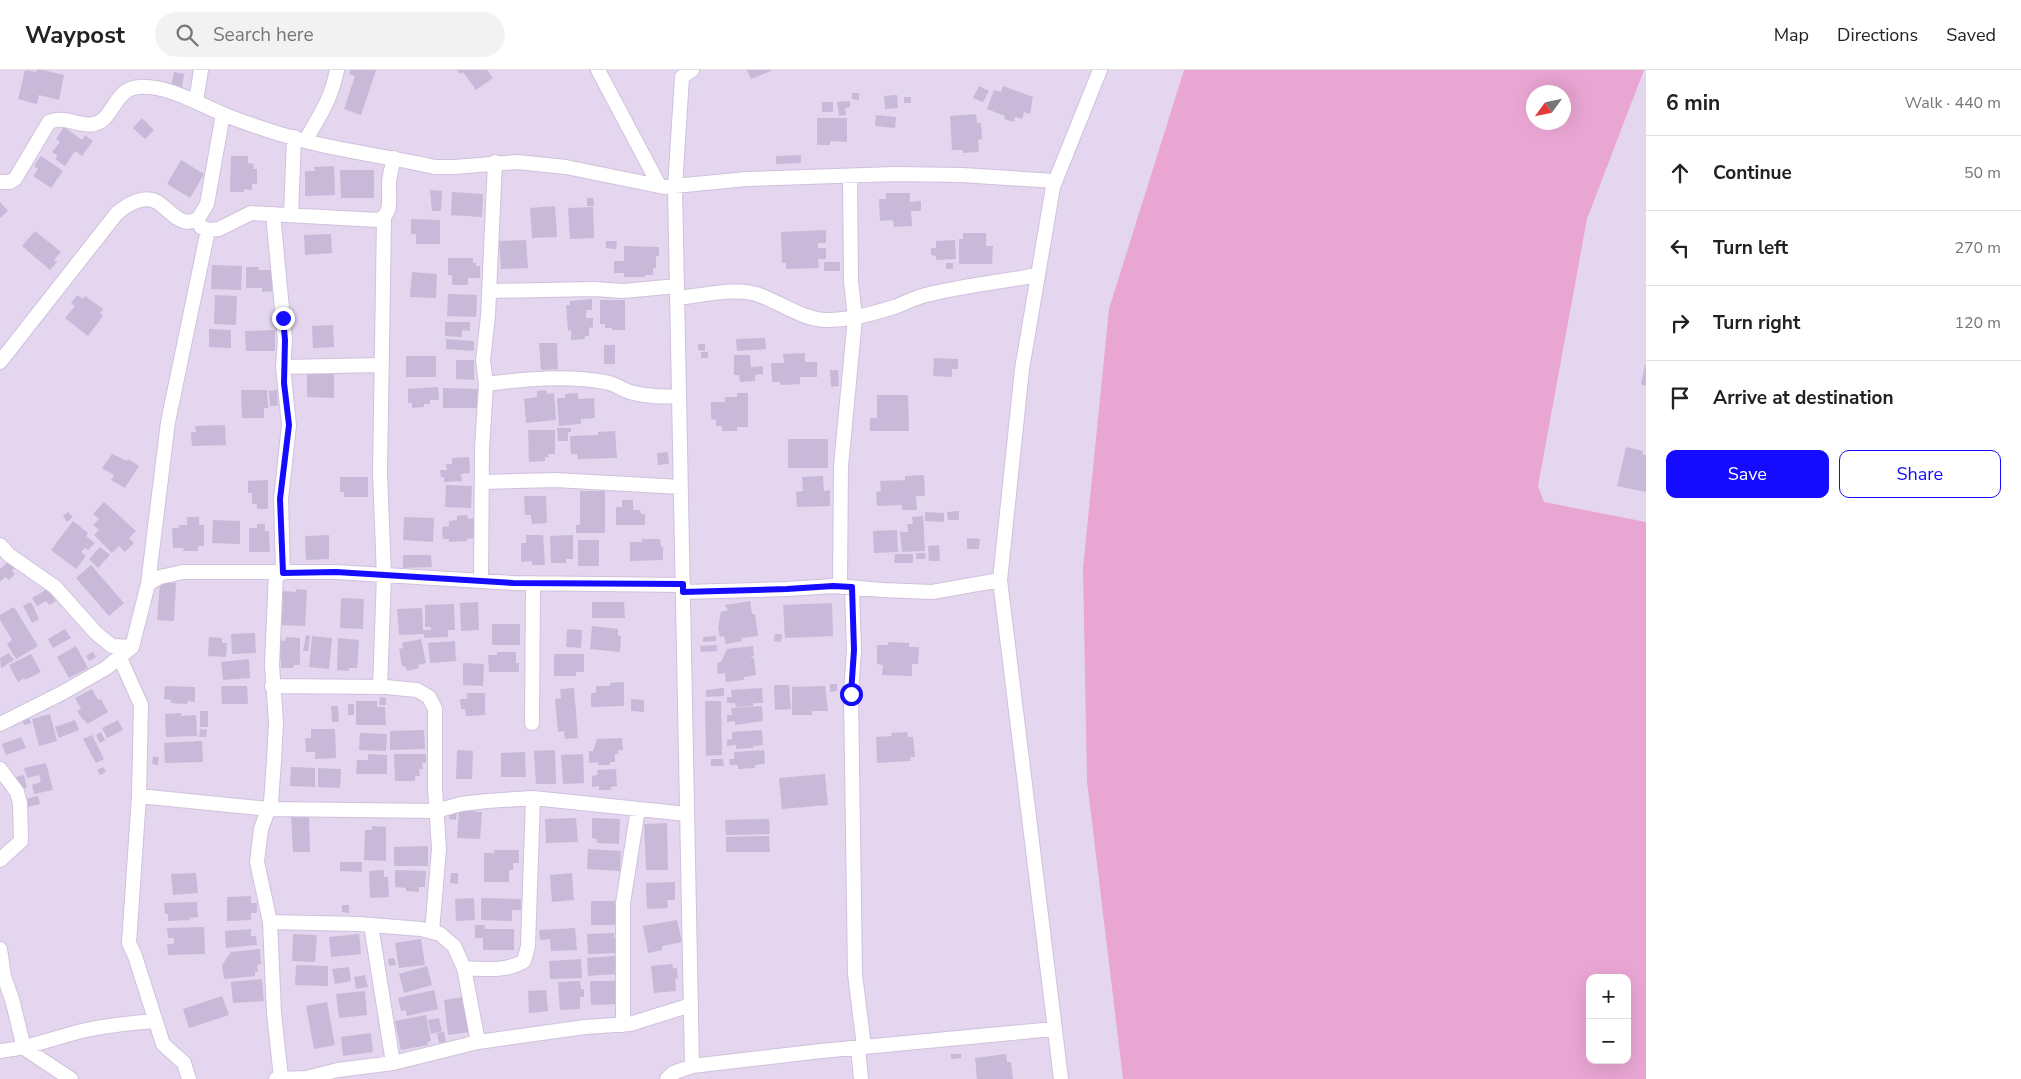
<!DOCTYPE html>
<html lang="en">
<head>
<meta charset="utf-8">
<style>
  body { margin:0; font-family:"Nunito Sans",sans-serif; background:#f2f2f2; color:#222 }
  .controls { position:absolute; right:15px; bottom:15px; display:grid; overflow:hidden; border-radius:10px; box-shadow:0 5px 20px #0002 }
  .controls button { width:45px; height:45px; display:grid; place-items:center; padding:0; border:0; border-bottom:1px solid #e0e0e0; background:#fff; color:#222; font:25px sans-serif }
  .compass { position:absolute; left:1526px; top:15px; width:45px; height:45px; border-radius:50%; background:#fff; box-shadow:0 5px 20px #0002; rotate:237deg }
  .stop { position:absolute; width:15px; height:15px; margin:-11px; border:4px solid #150cff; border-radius:50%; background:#fff }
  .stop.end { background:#150cff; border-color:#fff; box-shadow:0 1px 5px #0008 }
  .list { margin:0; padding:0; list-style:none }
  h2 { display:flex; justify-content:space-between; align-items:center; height:65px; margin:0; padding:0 20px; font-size:21px }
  h2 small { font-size:16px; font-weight:400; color:#767676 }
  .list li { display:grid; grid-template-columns:32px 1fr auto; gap:15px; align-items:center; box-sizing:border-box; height:75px; padding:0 20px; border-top:1px solid #e0e0e0 }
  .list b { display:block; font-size:19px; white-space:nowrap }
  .list em { font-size:16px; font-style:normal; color:#767676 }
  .actions { display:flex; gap:10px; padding:15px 20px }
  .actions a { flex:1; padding:11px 0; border:1px solid #150cff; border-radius:10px; text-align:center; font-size:18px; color:#150cff }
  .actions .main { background:#150cff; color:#fff }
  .icon { flex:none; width:28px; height:28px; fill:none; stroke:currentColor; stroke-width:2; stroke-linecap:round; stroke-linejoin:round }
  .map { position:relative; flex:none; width:1646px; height:1009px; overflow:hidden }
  header { display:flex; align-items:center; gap:30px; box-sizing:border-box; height:70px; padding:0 25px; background:#fff; border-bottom:1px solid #e0e0e0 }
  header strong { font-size:24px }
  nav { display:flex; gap:28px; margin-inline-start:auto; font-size:18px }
  .search { width:350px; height:45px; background:#f2f2f2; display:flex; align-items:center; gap:12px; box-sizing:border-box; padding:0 18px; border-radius:28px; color:#767676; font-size:19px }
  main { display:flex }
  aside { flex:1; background:#fff }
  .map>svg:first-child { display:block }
  .residential { fill:#e4d6ee; fill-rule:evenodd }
  .green { fill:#eaa6d3; fill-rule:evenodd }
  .building { fill:#c8b9d8 }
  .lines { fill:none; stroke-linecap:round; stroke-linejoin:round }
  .minor-casing { stroke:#d0c1dc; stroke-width:16 }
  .minor { stroke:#fff; stroke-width:14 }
  .route { stroke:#150cff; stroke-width:6 }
</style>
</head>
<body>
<header>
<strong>Waypost</strong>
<div class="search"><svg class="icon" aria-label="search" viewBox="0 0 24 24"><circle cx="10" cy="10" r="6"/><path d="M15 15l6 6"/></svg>Search here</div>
<nav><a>Map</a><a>Directions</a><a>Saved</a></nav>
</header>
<main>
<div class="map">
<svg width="1646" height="1009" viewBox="0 0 1646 1009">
  <rect width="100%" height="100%" fill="#ebe1f2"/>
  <path class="residential" d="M0,0H1646V1009H0ZM1534,22H1564V52H1534ZM1590,908H1627V990H1590Z"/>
  <path class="green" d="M1184,0H1644L1587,149L1538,416L1544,432L1646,452V1009H1123L1087,711L1083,498L1109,239ZM1534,22H1564V52H1534ZM1590,908H1627V990H1590Z"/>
  <path class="building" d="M25,0L36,2L37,0H43L64,5L59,30L39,25L37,34L18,29Z
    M351,0H376L361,45L344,39L355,6L349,4Z
    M457,0H487L493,8L476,20L463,2L460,4Z
    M747,0H773L751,9Z
    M174,2L184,4L182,18L171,17Z
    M979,16L989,21L983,32L973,28Z
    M1003,16L1033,27L1030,44L1024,42L1022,49L1015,47L1014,52L1004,49L1005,46L987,39L994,20L1001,22Z
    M852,23H859V30L852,29Z
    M897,25L898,38L885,39L884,26Z
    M904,27H911V33H904Z
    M850,31V37L845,38L846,45L839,46L837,32Z
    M822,32H833V42H822Z
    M976,44L977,53H981L982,69L978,70L979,82L963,83V80H952L950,46Z
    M876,45L896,47L895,58L875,56Z
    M142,48L154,60L145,69L133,58Z
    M817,48H847V72L830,71V75H817Z
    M64,57L82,70L85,65L93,71L82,86L75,81L65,96L55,89L58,86L52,82L60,72L56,69Z
    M801,85V93L776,94V86Z
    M41,86L63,101L51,118L33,106L38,99L34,96Z
    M231,86H248V93L254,94L253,99H257V114H252V120L244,119V122H230Z
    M181,90L204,104L190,128L167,114Z
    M334,96L335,125L305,126V101H315L314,97Z
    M340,100H374V128H341Z
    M430,120L442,121L441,141H432Z
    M452,122L483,124L482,147L451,145Z
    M886,123H910V132L921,131V141H911L912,156L894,157L893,150L880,151L879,129H886Z
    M587,128H593L594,136H587Z
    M0,132L8,141L0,148Z
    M555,136L557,167L532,168L530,138Z
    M593,137L594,168L570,169L568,138Z
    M411,149L440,150V174H416V164H411Z
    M826,160V173H818V178H826V189H818L819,198L786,199V193H782L781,162Z
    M35,161L61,182L54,190L57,192L50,200L22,176Z
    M963,163H986V176H993L992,194H959V169H963Z
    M331,164L332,183L305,185L304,165Z
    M526,170L528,198L501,199L499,171Z
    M955,170L956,189L936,190V186L931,185V178H936V171Z
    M606,171H617L616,179L606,178Z
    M624,176L659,177V186H656V198H653V205H645V207H624V203H614V191H624Z
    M448,188H473V193H476V196H480V208H468V215H452V205H448Z
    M824,192H840V201H824Z
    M946,193H953V199H946Z
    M212,195L242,196L241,220L211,219Z
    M246,197H259L258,200H275L276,221L262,222V218H246Z
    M412,202L437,204L436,228L410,227Z
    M448,224L477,225L476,247L447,246Z
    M77,225L83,229L85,226L103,239L100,243L103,246L88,266L65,248L75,236L71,233Z
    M215,225L237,226L236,255L214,254Z
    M592,229V240H586V248H593V257L589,258V266H585V269L571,270V260L568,261L566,235H570V231Z
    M600,230H625V260H612V258H605V254H600Z
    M445,252H470V261L462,260V267L445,266Z
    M333,255L334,277L313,278L312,256Z
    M209,259L231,260V278L209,277Z
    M275,260V281H246L245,261Z
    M765,268L766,279L737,281L736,269Z
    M446,269L474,271V281L446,279Z
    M539,273H557L558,299L541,300Z
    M698,274H705V281L698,280Z
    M604,275H615V294H604Z
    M701,282H708V288H701Z
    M805,283V292H817V307H800V314L780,315V312H772L771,293H784L783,284Z
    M734,285H750L751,297L763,296V304L755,305V311L740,312L739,305H734Z
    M406,286H436V307H406Z
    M934,288L958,289V299H952V307L933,306Z
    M456,290H474V310L456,309Z
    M1645,295H1646V316L1641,314Z
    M830,300H838L839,316L831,317Z
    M307,302L334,303V328L307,327Z
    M438,317L439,330H430V334H424V337L412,338V333H408V319Z
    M443,318L478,319V338H443Z
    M241,320H267L268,338H264V348H242Z
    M277,320L278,336H270L269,321Z
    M546,320L547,324L554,323L556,350L526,353L524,329L537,327V321Z
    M578,323V329L594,328L595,348L581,349V354L559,356L557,328H565V324Z
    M737,323H748V357H737V361H722V356H716V350L711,349V332H725V327H737Z
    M877,325H908L909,361H870V348H877Z
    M225,355L226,375L192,376L191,362H196L195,356Z
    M557,358H571V362H568V371H558Z
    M528,360H555V384H548L549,387H545V391L529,392Z
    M615,361L617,388L578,389L577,384H571L570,366L598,365V362Z
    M788,369H828V398H788Z
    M1626,377L1643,381L1642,384L1646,385V422L1617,416Z
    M668,382L669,394L658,395L657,383Z
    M112,384L127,391L128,389L139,396L125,418L111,410L114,405L102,398Z
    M469,387L470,403L461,404L462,411L444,412V407H441L440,400H447L446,394H452V388Z
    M924,405L925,426H916L917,440H902V435L877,436L876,422L881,421L880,411L905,410V406Z
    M823,406L824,421L830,420V436L797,437L796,422L803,421L802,407Z
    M340,407H368V427H344V422H340Z
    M268,410V439H257V434H252V423H248V411Z
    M446,415L472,416L471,438L445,437Z
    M580,421H605V463H576V455H580Z
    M524,426H546L547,453L532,454L531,445H525Z
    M622,430H633V440H640L641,444H645V455H616V437H622Z
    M104,432L136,461L129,468L134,473L125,482L119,476L112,483L94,465L99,460L93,455L99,449L93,444Z
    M959,441V450H948L947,442Z
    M68,442L73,447L67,452L63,446Z
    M925,442L944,443V452L925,451Z
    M467,445L468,449L474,448L475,468L467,469V471L449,472V469H443L442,457L449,456V451L457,450V446Z
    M923,446L925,481L902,482L900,462H908L907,454H913L912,447Z
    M187,447H199V455H204V476H198V481H183L184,478H173L172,458H179V455H187Z
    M404,447L434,448L433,472L403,470Z
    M213,450L240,451V474L212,473Z
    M73,451L88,463L86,466L95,473L88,480L85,478L81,482L86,486L76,499L51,480Z
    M257,454H265V461H269L270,482H249V458H257Z
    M897,460L898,482L874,483L873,461Z
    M329,465V489L306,490L305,466Z
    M526,465H543L545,495H532V491L521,492V473H526Z
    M573,465V489H566V493H551L550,466Z
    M967,468L980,469L979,479H967Z
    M642,469H660L661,477H663V490L630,491V472H642Z
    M578,470H599V496H578Z
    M939,475L940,491H929L928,476Z
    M100,477L110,485L98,498L89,489Z
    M916,483H926L925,489H916Z
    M895,484H913V493H894Z
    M403,485H431L432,497L403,498Z
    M9,491L16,497L12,501L15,504L9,510L5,507L0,512V499Z
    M91,495L124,533L109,546L76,508Z
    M160,512L176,513L174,551L157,550Z
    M49,518L56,531L49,535L46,531L37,536L32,528Z
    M296,519L307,520L305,556L281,555L283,521L296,522Z
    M341,528L364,529L363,559L340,558Z
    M750,531L752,544H755L758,566L742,568V571L726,574L724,566L720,567L718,557L721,542L728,540L725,535Z
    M31,532L39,549L32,553L23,536Z
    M478,532L479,560L461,561L460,533Z
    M592,532H624L625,548H592Z
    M832,533L833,566L785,568L783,535Z
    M454,534L455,560H448V567L424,568V564L399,565L397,539L422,538L423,560H431V557H425V535Z
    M14,537L38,576L16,589L7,574L12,570L0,550V545Z
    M492,554H520V575H492Z
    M592,556L618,559V565L621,566L620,582L590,579Z
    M65,559L71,568L53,578L48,569Z
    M567,559L582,560L581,578L566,577Z
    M255,563L256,583L232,584L231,564Z
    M775,564H782L781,572L774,571Z
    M306,565L310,566L308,581H303Z
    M312,566L332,568L329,599L309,597Z
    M716,566V571L703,572V567Z
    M209,567L222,568V573H227L226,587L208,586Z
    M286,567L300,568V595H294L293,598H281V590H276V570L285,571Z
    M338,568L359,570L357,598H349V601L337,600Z
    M421,569L426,593L418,595L419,598L407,601L405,596H402L399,579L403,578L402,573Z
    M455,571L456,591L430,593L428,573Z
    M888,572L909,573V577H919L918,594H912V606L882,605L883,595L877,594V575H888Z
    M717,575V581L701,582L700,576Z
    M76,576L88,598L69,608L57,587Z
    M753,576L754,586L750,587L754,588L756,605L744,607V610L726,612L725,603L718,604L717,593L721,592L727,579Z
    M93,582L96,587L89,591L86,586Z
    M497,582H516V593H519V602H489L488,585H497Z
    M9,583L14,590L1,598L0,588Z
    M31,584L41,602L25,610L24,608L18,612L9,595Z
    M554,584H584V602H576V606H554Z
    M249,589L250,608L223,610L221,592Z
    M463,593L484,594L483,616L463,615Z
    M624,612V636L591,637V623H596V616H610V613Z
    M830,614H837V621L830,622Z
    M774,615H789L791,639L775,640Z
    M165,616L195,617V632L188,631L187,634L171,633V630L164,629Z
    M221,616H247L248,634H222Z
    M825,616L828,641H812V645H792V617Z
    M574,618L578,668L565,669L564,661L558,662L555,629L561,628L560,619Z
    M724,618V626L706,627V620Z
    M762,618L763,633H753V636L736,637L735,633H727V627H732L731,620Z
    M92,619L98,630L101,629L108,642L87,654L84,649L83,650L77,641L81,639L75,628Z
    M467,623H485V645L466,646L465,639H461L460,629H467Z
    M380,627L386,628V635H379Z
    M631,629L644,630V642L631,641Z
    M356,631H377V637H385L386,655H356Z
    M705,631H721L722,685L706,686Z
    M348,634H354V645H348Z
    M331,636H338L339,652H332Z
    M762,636L763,651L735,655V651L727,652V645H732L731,638Z
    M200,641H208V657H200Z
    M181,643V646L196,645L197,666L166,667L165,644Z
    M50,644L57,671L39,676L32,649Z
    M29,647L31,653L24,655L22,649Z
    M75,650L79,660L59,668L55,657Z
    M118,650L123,660L107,668L102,658Z
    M200,659L207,660L206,667H199Z
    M311,659H335L336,688L315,689V682H306L305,668H311Z
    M424,660L425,679L390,680V661Z
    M762,660L763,675L753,676V678L736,679V675L727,676V670L732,669V662Z
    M101,662L105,670L100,673L96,665Z
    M907,662L908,667H913L915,687H910L911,691L877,693L876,667L892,666L891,663Z
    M360,663L387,664L386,681L359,680Z
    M92,665L104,689L96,693L83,669Z
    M21,667L26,678L6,685L2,674Z
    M622,668L623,680H618V684H615V692H610V695H598V692L589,693V681H593L597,669Z
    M202,671L203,692L165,693L164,673Z
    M457,680L473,681L472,709H456Z
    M555,680L556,714H536L534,681Z
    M764,680L765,694L755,695V698L738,699V695H730L729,689H734V682Z
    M525,682L526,707H501V683Z
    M368,684L387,685V704H356L357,690H368Z
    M394,684H426V693H422L423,699H419L420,706H415V711H395Z
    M583,684L584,713L563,714L561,685Z
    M153,687H159L158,695L152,694Z
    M711,689H723L724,696H711Z
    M46,693L53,720L34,724L32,715L41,712L39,705L27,708L24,698Z
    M103,697L106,702L100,705L97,700Z
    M291,697L315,698V717L290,716Z
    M318,698L341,699L340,718L318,717Z
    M616,699L617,716L611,717V720H599V716L592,717V706L598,705L597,700Z
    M825,704L828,735L782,739L779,708Z
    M24,705L27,718L19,720L16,707Z
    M38,726L40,734L27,737L25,729Z
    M459,740L482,742L480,769L457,768Z
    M449,742H457L456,750L449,749Z
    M309,744L310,782H293L291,745Z
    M576,748L578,772L546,773L545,749Z
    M592,748L620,749L619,774L597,773V769L592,768Z
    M769,749L770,764L726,765L725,750Z
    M667,753L668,800H646L644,754Z
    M372,756L386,757V791L364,790L365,760H372Z
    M769,766L770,782H726V767Z
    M428,776V796H394V777Z
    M588,779L621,781L620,801L587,799Z
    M494,780H519V793H513V800H509V812H484V783H494Z
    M340,792H362V802L340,801Z
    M384,800V807H388L389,827L370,828L369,801Z
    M395,800L426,801L425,817H419V822L406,821V818L395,817Z
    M196,803L198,823L173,825L171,804Z
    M451,803H458V814L450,813Z
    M572,803L574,830L552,832L550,805Z
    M675,812V830H667L668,838L647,839L646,813Z
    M251,826V833H257V843H251V850L227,851V827Z
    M474,828L475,850L456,851L455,829Z
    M481,828L521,829V840H512V851L481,850Z
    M591,831H617V855H591Z
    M197,832L198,847L190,848V850L168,851V844H165L164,833Z
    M342,835H349V843L342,842Z
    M677,850L682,872L662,876V880L648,883L643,856Z
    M475,855H485V859H514V880H483V868H475Z
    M204,857L205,884L168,885L167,874H174V868H168L167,858Z
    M575,858L577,880L551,881L550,869L540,870L539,860Z
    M251,859V866H256L257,875L226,878L225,861Z
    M614,863V868H617L618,883L588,884L587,864Z
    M293,864L317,865L315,892L292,891Z
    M359,864L361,884L331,887L329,867Z
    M421,869L425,895L399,898L395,873Z
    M260,879L261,894L257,895L258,902H255V906L224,909L222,895L231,882Z
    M616,886L617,904L588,906L587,888Z
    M394,888L396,895L389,896L388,889Z
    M581,889L582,908L550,909L549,891Z
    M672,894L673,898H677L678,908L675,909L676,921L654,923L651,896Z
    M296,895L328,896V916L295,915Z
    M427,896L432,915L404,923L399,904Z
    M349,897L351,911L335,914L332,899Z
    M365,905L368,917L356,919L354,907Z
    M262,909L264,931L233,933L231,912Z
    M580,911L581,919H584V927H580V939L560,940L558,912Z
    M590,911H619V934L591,935Z
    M434,920L438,939L407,946L406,940L401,941L398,928Z
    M546,920L548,941L529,943L528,921Z
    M365,921L367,945L339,948L336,924Z
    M222,926L229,945L189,958L183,939Z
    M464,927L469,962L448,965L444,930Z
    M327,932L335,975L314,979L306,936Z
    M426,945L431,971L427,972L428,975L401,980L395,951Z
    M439,948L442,961L431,964L428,950Z
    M444,962L446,972L439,973L437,963Z
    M371,963L373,982L343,986L341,967Z
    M951,984H961V988L951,989Z
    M1006,984L1007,992H1011L1013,1009H977L975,988Z"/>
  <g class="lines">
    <g class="minor-casing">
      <path id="minor" d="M598,0L659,115
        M196,31L201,0
        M305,71C320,45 331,30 337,0
        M0,112H10L15,109L49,52C65,45 78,57 94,54C114,50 114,18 139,17C168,15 199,34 225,45C251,55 278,64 305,71C347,82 392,87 435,97H454L517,92L566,97L664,117L747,109L895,104L962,105L1055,111
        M273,144L285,270L283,297L289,355L281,429L283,503
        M291,145L294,67
        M201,157L208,160L219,159L251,143L378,150C394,144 388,126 389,112C390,104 392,96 394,88
        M489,221L594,219L623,221L677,216
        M677,228C699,226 736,217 756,224C779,231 802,250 827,250C850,250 872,244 894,237C903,234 912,229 922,226C959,216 1000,212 1038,205
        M0,292L117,143C128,134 146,123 160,134C169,140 175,150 187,152C190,152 195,150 198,149L207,134L223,44
        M283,297L382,295
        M486,314C526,309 566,305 605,312C614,313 621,319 630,322C647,327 662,327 679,326
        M483,412L555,410L681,417
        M0,475L9,485L55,517L96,563L112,576L132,577
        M276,503L272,595L276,652L274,691L271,732L261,759L257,792L270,852L274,943L281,1008
        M481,511L482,379L486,314L483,290L488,246L495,92
        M148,514L168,352L208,160
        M840,516L841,396L855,248L851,211L850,106
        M852,517L854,580L851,623L855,904L864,977
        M683,522L787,519L833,516L883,520L932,522L1000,510
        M120,588L141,635L139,726L129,873L135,886L163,974L184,993L189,1009
        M272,616L386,617L417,620L429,627L435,639V718L439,779L432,862
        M380,617L384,506L380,403L384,148
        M532,653L533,513
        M0,654L62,623L106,598L132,577L148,514L160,507L183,502H336L513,513L683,515
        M0,699L17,722L20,733L21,771L0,790
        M139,726L269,739L436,741L461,734L487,731L533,728L687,744
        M270,852L359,854L421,859L440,864L454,876L464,898L478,972
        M371,855L393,993
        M0,879L4,907L12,929L24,978L71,1009
        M464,898C484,899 506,902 524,891L528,876L533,728
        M623,955V833L638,739
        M858,978L861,1009
        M0,981C32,978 55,967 86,960C108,955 131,953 154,951
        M692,996L675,117L682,7L692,0
        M276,1009L306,1008L338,1000L393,993L478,972L585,957L630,954L691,935
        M667,1009L673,1003L692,996L821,981L1054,959
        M1061,1009L1000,510L1022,299L1053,117L1100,0"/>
    </g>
    <use href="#minor" class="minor"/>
  </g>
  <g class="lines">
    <path class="route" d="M283,248L285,270L284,313L289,355L280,429L283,503L336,502L513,513L683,514V522L787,519L833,516L852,517L854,580L851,624"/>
  </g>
</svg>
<div class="controls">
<button>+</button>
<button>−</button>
</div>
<svg class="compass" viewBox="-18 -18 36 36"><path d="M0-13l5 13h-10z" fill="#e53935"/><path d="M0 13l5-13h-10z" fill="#767676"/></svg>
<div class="stop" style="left:851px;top:624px"></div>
<div class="stop end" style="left:283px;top:248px"></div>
</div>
<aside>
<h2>6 min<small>Walk · 440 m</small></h2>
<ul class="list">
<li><svg class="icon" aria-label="ahead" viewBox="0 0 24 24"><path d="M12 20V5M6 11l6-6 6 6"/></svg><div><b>Continue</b></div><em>50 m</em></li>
<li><svg class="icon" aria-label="left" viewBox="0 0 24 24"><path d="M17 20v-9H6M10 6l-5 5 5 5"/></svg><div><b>Turn left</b></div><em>270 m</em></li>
<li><svg class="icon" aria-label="right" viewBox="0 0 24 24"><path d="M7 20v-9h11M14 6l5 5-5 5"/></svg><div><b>Turn right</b></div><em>120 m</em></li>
<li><svg class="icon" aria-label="arrive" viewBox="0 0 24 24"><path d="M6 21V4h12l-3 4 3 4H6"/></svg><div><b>Arrive at destination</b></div></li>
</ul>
<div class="actions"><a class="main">Save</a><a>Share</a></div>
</aside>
</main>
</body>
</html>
